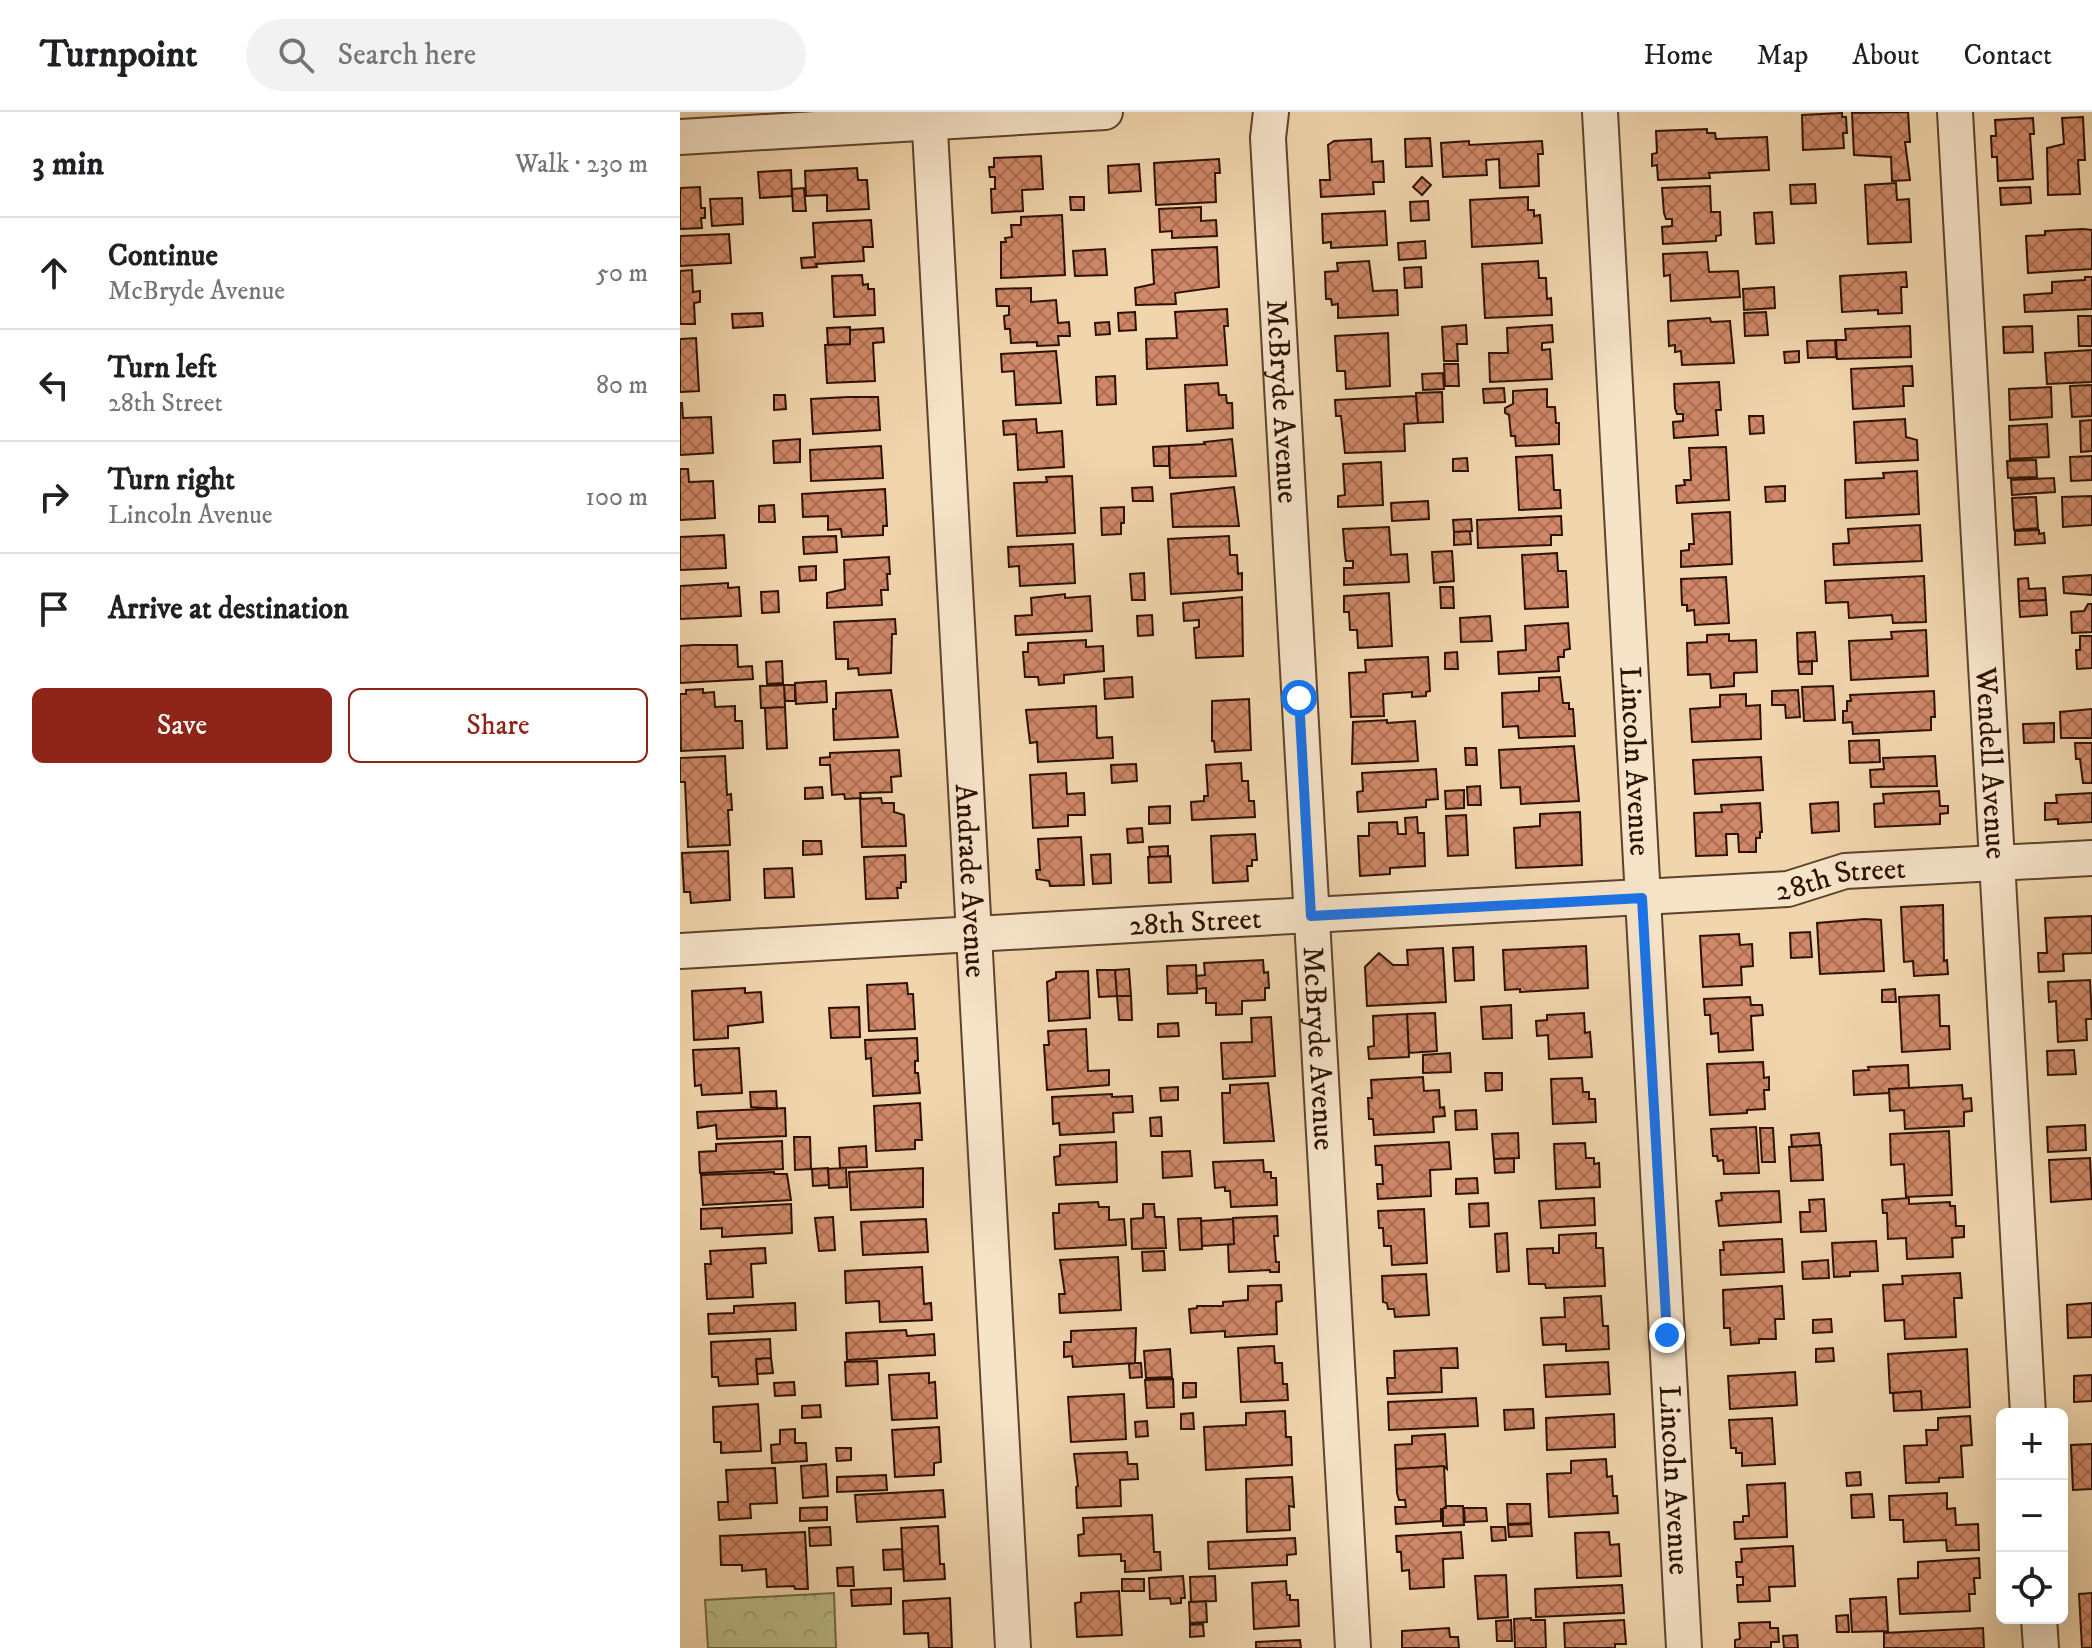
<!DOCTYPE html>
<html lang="en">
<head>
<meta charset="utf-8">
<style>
  body { margin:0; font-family:"IM FELL DW Pica",serif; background:#f2f2f2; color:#202124 }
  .controls { position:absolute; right:24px; bottom:24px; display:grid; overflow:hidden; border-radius:12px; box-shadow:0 8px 32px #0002 }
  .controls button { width:72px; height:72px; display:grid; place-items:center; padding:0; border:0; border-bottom:2px solid #e0e0e0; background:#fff; color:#202124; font:40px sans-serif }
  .stop { position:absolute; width:24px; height:24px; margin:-18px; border:6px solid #1a73e8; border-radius:50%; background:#fff }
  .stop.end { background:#1a73e8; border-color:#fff; box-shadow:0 2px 8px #0008 }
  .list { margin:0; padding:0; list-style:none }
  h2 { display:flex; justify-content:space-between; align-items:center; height:104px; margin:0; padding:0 32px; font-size:34px }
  h2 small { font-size:26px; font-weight:400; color:#757577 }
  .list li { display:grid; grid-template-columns:52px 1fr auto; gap:24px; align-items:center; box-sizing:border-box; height:112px; padding:0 32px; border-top:2px solid #e0e0e0 }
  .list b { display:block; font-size:30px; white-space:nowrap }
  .list p { margin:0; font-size:26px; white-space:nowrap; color:#757577 }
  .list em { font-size:26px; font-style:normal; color:#757577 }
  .actions { display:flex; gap:16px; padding:24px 32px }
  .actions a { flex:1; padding:18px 0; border:2px solid #8f2418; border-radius:12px; text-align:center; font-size:28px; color:#8f2418 }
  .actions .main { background:#8f2418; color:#fff }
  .icon { flex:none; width:44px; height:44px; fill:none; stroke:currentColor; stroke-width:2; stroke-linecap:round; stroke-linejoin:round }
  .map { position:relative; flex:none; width:1412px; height:1536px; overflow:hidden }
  header { display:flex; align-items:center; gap:48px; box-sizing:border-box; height:112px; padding:0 40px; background:#fff; border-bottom:2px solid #e0e0e0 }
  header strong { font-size:38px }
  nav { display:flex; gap:44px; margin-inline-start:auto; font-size:28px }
  .search { width:560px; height:72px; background:#f2f2f2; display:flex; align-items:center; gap:20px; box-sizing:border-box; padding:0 28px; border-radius:44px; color:#757577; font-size:30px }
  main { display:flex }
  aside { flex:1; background:#fff }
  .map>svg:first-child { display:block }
  .park { fill:url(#park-crowns); stroke:#746744; stroke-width:2 }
  .building { fill:url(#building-cross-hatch); stroke:#2d1100; stroke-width:2 }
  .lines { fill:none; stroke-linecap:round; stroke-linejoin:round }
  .minor-casing { stroke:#5e422b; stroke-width:38 }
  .minor { stroke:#f6e4c9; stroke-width:34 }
  .route { stroke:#1a73e8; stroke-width:10 }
  .labels { text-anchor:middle; stroke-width:8; stroke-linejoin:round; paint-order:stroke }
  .street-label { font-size:30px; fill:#2d1100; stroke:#f6e4c9 }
</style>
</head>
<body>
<header>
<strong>Turnpoint</strong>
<div class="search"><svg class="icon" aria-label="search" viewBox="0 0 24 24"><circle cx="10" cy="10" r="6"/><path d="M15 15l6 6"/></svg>Search here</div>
<nav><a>Home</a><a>Map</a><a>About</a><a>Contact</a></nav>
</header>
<main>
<aside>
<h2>3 min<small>Walk · 230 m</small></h2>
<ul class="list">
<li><svg class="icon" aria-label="ahead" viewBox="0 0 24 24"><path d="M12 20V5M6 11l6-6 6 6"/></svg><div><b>Continue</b><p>McBryde Avenue</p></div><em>50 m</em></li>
<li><svg class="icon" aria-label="left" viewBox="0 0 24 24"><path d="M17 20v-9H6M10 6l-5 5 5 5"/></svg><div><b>Turn left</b><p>28th Street</p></div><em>80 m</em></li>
<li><svg class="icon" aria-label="right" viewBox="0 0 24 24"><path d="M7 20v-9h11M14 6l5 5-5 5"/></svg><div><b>Turn right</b><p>Lincoln Avenue</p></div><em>100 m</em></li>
<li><svg class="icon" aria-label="arrive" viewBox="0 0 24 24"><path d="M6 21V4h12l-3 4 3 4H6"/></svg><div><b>Arrive at destination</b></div></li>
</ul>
<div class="actions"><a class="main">Save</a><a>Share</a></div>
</aside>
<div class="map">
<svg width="1412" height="1536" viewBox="0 0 1412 1536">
  <defs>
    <pattern id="park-crowns" width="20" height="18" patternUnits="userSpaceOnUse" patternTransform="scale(2)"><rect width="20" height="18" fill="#babd89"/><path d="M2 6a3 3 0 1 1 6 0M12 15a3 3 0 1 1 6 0" fill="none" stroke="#a0a174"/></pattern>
    <pattern id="building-cross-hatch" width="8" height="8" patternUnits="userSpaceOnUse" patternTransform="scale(2)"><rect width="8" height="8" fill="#d08868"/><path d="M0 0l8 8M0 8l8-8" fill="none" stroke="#a96e53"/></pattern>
  </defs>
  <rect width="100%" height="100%" fill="#f1d5ac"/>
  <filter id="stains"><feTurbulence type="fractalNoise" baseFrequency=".0025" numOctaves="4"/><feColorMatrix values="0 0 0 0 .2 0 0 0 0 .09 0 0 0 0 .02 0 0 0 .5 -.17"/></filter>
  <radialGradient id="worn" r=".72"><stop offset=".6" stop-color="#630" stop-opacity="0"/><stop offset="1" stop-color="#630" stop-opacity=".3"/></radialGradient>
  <path class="park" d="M154,1481L156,1536H28L25,1488Z"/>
  <path class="building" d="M1228,0L1230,30H1225L1230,68L1212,69L1211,45L1174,43L1172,1Z
    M1162,1V5H1166L1167,21H1163L1164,36L1123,38L1122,3Z
    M1403,5L1405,48H1398L1400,82L1368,83L1367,36L1384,32L1382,6Z
    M1353,6L1354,22H1350L1353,67L1318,69L1317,45H1312L1311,24H1316L1315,8Z
    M1027,17V21H1035L1036,27L1087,25L1089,58L1029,61L1030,66L978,68L977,53L972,54V42L977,41L976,19Z
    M750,26L752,54L726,55L725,27Z
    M691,27L692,50L703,49L704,70H693L694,82L641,85L640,68H650L648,33L654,29Z
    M789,29V33L862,29L863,42H858L859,74L820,76L819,47L806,48L807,63L763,65L761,31Z
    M361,44L363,77L342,78L343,99L312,101L311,77H315V65H310L309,55H314V46Z
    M539,47L540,61H535L536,90L476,93L474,51Z
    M459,52L461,79L429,81L428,54Z
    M177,56L178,68H187L189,97L147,99V83L126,84L125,59Z
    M111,58L112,84L80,86L78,60Z
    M742,65L751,73L742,83L733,75Z
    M1216,71L1217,88L1229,87L1231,130L1188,132L1185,73Z
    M1135,72L1136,91L1111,92L1110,73Z
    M1030,74L1031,100H1040L1041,123L1036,124V129L983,132L982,115L992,114V107H986L984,101L982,76Z
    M20,75L21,96H25V106H21L22,116L0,117V76Z
    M1350,75L1351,91L1321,93L1320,76Z
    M124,76L126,99H113L112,77Z
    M390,85H404V98H391Z
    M848,85V98H854V104L860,103L862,131L792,135L790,88Z
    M62,86L63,112L32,114L30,87Z
    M748,89L749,108L731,109L730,90Z
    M521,95V109L536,108L537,124L492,126V119L480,120L479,97Z
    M705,99L707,133L651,136V130L643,131L642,102Z
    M1092,100L1094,131L1076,132L1074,101Z
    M382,103L385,163L321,166V130H326L325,126L332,125L331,113H341V105Z
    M191,108L193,135H183L184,149L136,152L137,155L122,156L121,146L135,145L133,111Z
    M1403,117L1412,118V157L1348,161L1346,124L1365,123V119Z
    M49,122L51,151L0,154V124Z
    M745,129L746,146L719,148L718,131Z
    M537,135L539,175L495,181L496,192L456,193L455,176L474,172L472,138Z
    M425,137L427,163L395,164L393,139Z
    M1027,140L1029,160L1058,159L1060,185L991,189L990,163L984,164L983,142Z
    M689,149L693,179L717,178L718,203L658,206V192L652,193L651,187H646L645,160L658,159L657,151Z
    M858,149L859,166H866L867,187L871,186L872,203L805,206L802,152Z
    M741,155L742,175L725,176L724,156Z
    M12,158L13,180L20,179V190L14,191L15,212H0V159Z
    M1226,160L1227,175H1221L1222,201L1198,202V198L1162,200L1160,164Z
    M182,163L183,173L188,172V177H194L195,203L154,205L152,164Z
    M1405,165H1412V197L1345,200L1344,183L1372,181V170L1405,168Z
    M1094,175L1095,196L1064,198L1063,177Z
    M351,176V190L376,188L378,211L389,210L390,224H378L379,233L357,234V230L331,231L330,217H325L324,204L329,203V194H317L316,177Z
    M547,197L548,214H544L547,253L467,257L466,227L497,226L495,200Z
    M455,200L456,218L439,219L438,201Z
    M1086,200L1088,223L1065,224L1064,201Z
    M82,201L83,214L53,216L52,202Z
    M1398,204H1412V234H1399Z
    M1030,206L1031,210L1050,209L1054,251L1002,253L1001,239L995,240V233L989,234L988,209Z
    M429,210L430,222L416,223L415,211Z
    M786,213L787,232H777L778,249H764L762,215Z
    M872,213L873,230L862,231V238L870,237L872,267L810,270L809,241H828L827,216Z
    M1230,214L1231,245L1157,247L1156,228H1166L1165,217Z
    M1352,214L1353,240L1324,241L1323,215Z
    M170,215V232L148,233L147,216Z
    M203,216L204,230L193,231L195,269L147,271L145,233L170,232V218Z
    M708,221L710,274L666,277L665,259H657L655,224Z
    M16,226L19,279L0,280V227Z
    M1155,228L1156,245L1128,246L1127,229Z
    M1412,238V270L1367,272L1365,241Z
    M376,239L381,291L336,293L334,259L322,260L321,242Z
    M1119,239V250L1105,251L1104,240Z
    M764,252H778L779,274H765Z
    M1232,254L1233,274H1223L1224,294L1173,297L1171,257Z
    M763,261L764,277L743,278L742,262Z
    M435,264L436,292L417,293L416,265Z
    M1039,270L1041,298H1036L1038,323L994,326L993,310L1003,309V302H997L995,296L994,272Z
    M538,271L539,283H546L547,291H552L553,316L507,319L505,273Z
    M1412,273V304L1392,305L1390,274Z
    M1371,275L1372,305L1330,308L1329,277Z
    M824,276L825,290L804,291L803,277Z
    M867,277V295H875L876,311H879V332L836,334L835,324H831L829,303L825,301V296L833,292V279Z
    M762,280L763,310L738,311L736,281Z
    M94,283H105L106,297L94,298Z
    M736,284L738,311L724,312L725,339L665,341L661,304H656L655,288Z
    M168,285H198L200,318L133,322L131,287Z
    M0,291H2L3,306L31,305L33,341L0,343Z
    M1069,304H1083L1084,321L1070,322Z
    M356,307L357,321L382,319L384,355L338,358L336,322L324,323L323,309Z
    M1225,307L1226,325L1237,328L1238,348L1176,351L1174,310Z
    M1412,308V339L1401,340L1400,309Z
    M1367,312L1369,345L1330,347L1329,314Z
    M120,327V350L94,351L93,329Z
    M552,327L556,364L490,366L489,334L525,332L524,330Z
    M201,334L203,366L131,369L130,338Z
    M489,334V354H474L473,335Z
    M1046,335L1049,388L997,391L996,374L1005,373L1004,368H1011L1009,336Z
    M872,343L874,378H880L881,396L839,398L836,345Z
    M1412,344V368L1391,369L1390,345Z
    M787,346L788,359H773V347Z
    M1356,348L1357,365L1328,366L1327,349Z
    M701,350L703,393L658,395V384L665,383L663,352Z
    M0,357H8L9,370L33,369L35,406L0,408Z
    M1237,359L1239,402L1166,406L1165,368L1204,366L1203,361Z
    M392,364L395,421L337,424L334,371L367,370L366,365Z
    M1374,366L1375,380L1332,383L1331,368Z
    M1105,374V389L1086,390L1085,375Z
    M472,375L473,389H453L452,376Z
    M554,375L559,414L493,415L491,382Z
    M205,377L207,414H203V423L162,425L161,417L148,418V404L123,405L122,382Z
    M1412,384V413L1383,415L1382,385Z
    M1356,385L1358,416L1334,418L1332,386Z
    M748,389L749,407L712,409L711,391Z
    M94,393L95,410H79V394Z
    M444,395V411H441V422L422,423L421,396Z
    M1050,400L1052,452L1001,455V439L1009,438V432H1014L1012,402Z
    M881,404L882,423H871V433L798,436L797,408Z
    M791,407L792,419L774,420L773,408Z
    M1240,413L1242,449L1154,453L1153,432L1169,431L1168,417Z
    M709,415L711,443L727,442L729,470L664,473V456H673V449H666L665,442L663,417Z
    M1359,418V422L1364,421L1365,431L1335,433V419Z
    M790,419L791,432L774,433V420Z
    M44,423L46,456L0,458V425Z
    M156,424L157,440L124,442L123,425Z
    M549,424L550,443H557L558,462L562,461V478L491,482L488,427Z
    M393,432L395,471L340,474L339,454L329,455L328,435Z
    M772,439L774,469L754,471L752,440Z
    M877,441L878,459H886L888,495L845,497L842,443Z
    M209,445L210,462H207L208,478H201L202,493L147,496V481L165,477L164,448Z
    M136,454V468L120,469L119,455Z
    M464,461L465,488H452L450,462Z
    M1412,463V483L1384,481L1383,465Z
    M1244,464L1246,510L1213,511L1212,503L1169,506L1168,490L1146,491L1145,469Z
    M1046,465L1049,511L1015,513L1014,498L1007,499V493H1002L1001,467Z
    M1348,466L1349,477L1365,476L1366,488L1339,489L1338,467Z
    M48,471V476L59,475L61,504L0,507V474Z
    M760,475H773L774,496H761Z
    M98,479L99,500L82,501L81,480Z
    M709,481L712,534L678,536L677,518H670L669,500H664V484Z
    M385,482V486L410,484L412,519L336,523L335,504L352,503L351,486Z
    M562,485L563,544L516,546L514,516L519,515V508L504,509L503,491Z
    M1366,488L1367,503L1340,505L1339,489Z
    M1408,492H1412V520L1392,521L1391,500L1404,499Z
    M472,503L473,523L458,524L457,504Z
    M810,504L812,529L781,530L780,506Z
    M215,507L216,522H212L211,561L179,563L178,556L168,557V547H156L154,510Z
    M888,511L890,537L884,538V545H878L879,559L819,562L818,540L846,538L845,514Z
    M1246,518L1248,564L1171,568L1169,529L1212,527L1211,520Z
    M1135,520L1137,549L1118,550L1117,521Z
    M1049,522V529L1076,528L1077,560L1054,561V574L1031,576L1030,562L1008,563L1007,531L1027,530V523Z
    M1400,524H1412V556L1397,557L1396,538H1400Z
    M406,528V535L423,534L424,559L384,563V571L359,573L358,565H345L343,540H348V531Z
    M14,533H57L58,555L72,554L73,567L0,571V534Z
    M777,540L778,557H765V541Z
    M748,545L750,579L746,580V584L732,585V580L703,582L704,604L671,605L669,561L686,560L685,548Z
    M102,549L103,571L87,572L86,550Z
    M1132,549V562H1119L1118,550Z
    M452,565L453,585L425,587L424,567Z
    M880,565L883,591H889V597H893L895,624L839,626L838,614L823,615L822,581L859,579V566Z
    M146,569L147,590L116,592L115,571Z
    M104,573L105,595L81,596L80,574Z
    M104,573H115V589H105Z
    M1153,574L1155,608L1124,609L1122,575Z
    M23,577V581L34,580L35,595L55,594V609H62L63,636L1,639L0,582H6V578Z
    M211,578L218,625L154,628L153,597H156V581Z
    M1118,578L1120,605L1106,606L1105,593H1092V579Z
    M1254,579L1255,605H1251V618L1173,622L1172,610L1163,611V599H1167V589H1171L1170,583Z
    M1066,582V594L1080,593L1081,627L1012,630L1010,597L1040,595V583Z
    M569,587L571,638L535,640L534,629H532V589Z
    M416,594L417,626L432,625L433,646L358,650L357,630L350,631L346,598Z
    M105,595L107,636L87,637L85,596Z
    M1412,597V626H1381L1380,600Z
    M707,608V611L735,609L738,649L672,652L673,610Z
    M1374,611V630L1344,631L1343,612Z
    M1199,628L1200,650L1170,651L1169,629Z
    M1395,631H1412V671H1403L1400,647H1396Z
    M894,634L899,689L841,692L840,675L821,676L819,638Z
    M785,636H796L797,653H786Z
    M219,638L221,664L211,665L212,680L180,681L181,686L165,687L164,682L152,683L150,653H140V646L150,645V641Z
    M45,644L47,683L51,682L52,698H48L50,733L8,735L5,670H0V646Z
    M1255,644L1257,674L1191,675L1190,658L1204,657L1203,646Z
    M1081,645L1083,678L1015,682L1013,648Z
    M561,651L562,669H568L569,689H574L575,705L512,708L511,690L524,689V684H528L526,653Z
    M456,652L457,669L432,671L431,653Z
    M756,657L758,687L746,688V695L678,700L677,680L683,679L682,661Z
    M386,661L387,682L404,681L405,703H388V714L353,716L350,663Z
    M800,674L801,693H788L787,675Z
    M142,675L143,686L125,687V676Z
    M784,678V696L766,697L765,679Z
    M1259,679L1260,694H1268V701L1260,702V712L1195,715L1194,692L1204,691L1203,682Z
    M1412,681V710L1378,712V707L1365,708V691H1377L1376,683Z
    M201,686L202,691H214V700L224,703L226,734L182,735L180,687Z
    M1158,690L1159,719L1132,721L1130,692Z
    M1080,691L1082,720H1080V726H1076V740H1059L1058,722H1046L1047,743L1016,744L1014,701L1042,700L1041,693Z
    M490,694V711L469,712V695Z
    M900,700L902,753L836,756L834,716L860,714V702Z
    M786,703L788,743L768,744L766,704Z
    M737,705L738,721H744L745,754L710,756V762L680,764L678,724H689V711L717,710L718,722H726L725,706Z
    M462,716L463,730L448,731L447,717Z
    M575,722L577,748H572V754H567L568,769L533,771L531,724Z
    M401,725L404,773L370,774L369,769L357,767L356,758H360L358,727Z
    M123,729H141L142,742L123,743Z
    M488,734V744L470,745L469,735Z
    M48,739L50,788L11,791L10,780H4L2,741Z
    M430,742L431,771L413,772L411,743Z
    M225,743L226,770H221V776H217L218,786L186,787L184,745Z
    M490,744L491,770L469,771L468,745Z
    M112,756L114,785L85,786L84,757Z
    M1263,793L1264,849L1267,848L1268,862L1234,864L1233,849L1224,850L1221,795Z
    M1412,804V841L1383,842L1384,859L1359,860L1358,841H1367L1365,806Z
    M1185,807L1201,808L1204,859L1140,862L1137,811Z
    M1130,820L1132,845L1111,846L1110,821Z
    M1059,822L1060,833L1072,832L1073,854L1061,855L1062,873L1023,875L1020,824Z
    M906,834L908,876L840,880V877L825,878L823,838Z
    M793,835L794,868L775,869L773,836Z
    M763,836L766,890L687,894L685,855L699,841L713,853H728L727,838Z
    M583,848L584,861L588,860L589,876H585V888L562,889V902L536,903V891H526V876L517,877L516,864L525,863L524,851Z
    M516,853L517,881L488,882L487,854Z
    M449,857L451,884H437L435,858Z
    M417,858H435L437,884L419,885Z
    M408,859L410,906L369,909L367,870L376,866V860Z
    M1410,868L1412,907H1406L1407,928L1378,930L1376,889L1369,890L1368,870Z
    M227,871L228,882H233L235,917L189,919L187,873Z
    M65,876V881L81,880L83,910L48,914V926L14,928L12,879Z
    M1215,877L1216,890H1202V878Z
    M1259,883L1260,914H1269L1270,937L1222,940L1219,885Z
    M437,884H451L452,908H439Z
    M1070,885L1071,893H1082L1083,903L1071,904L1073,938L1039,940L1038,921L1031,922L1030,903H1025L1024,887Z
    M831,893L832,926L803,927L801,895Z
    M179,895L180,925L151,926L149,896Z
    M755,901L757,939L729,941L727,902Z
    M904,901L905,921L910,920L912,945L869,947L868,923L857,924L856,909L867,908V903Z
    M727,902L729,945L689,947L688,935L694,934L693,904Z
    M591,905L595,964L543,967L541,931L572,930L571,906Z
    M498,911L499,924L478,925V912Z
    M406,917L408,959L429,958V973L367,978L364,933H369L368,919Z
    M237,926L238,949H235V961H238L240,981L193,984L191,946L186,947L185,928Z
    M59,936L62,981L22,983L21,973L15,974L13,938Z
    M1394,938L1396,962L1368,963L1367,939Z
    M770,941L771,960L743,961V943Z
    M1083,950L1084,966L1089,965V978H1084L1085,997L1067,998V1001L1030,1003L1027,952Z
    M1228,953L1229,976L1209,977V981L1174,983L1173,959L1189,958L1188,955Z
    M805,961H822V978L806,979Z
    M743,965L744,979L759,978L760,996L764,995L765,1004L753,1005L754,1020L694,1023L693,1007H689L688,986H692L691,968Z
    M902,966L903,980H909V987H915L916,1010L873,1012L871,967Z
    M588,971L594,1029L544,1031L542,981H550V973Z
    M1282,973L1283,987L1291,986L1292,999L1284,1000V1014L1225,1017L1224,998L1210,999L1209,977Z
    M498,975V988L481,989L480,976Z
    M96,979L97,997L71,995L70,980Z
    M432,982V985L452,984L453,1000L433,1001L434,1020L380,1023L379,1011L373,1012L372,985Z
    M240,991L242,1028H235V1037L196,1039L194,994Z
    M105,996L106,1024L37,1027L36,1013L18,1016L17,1000Z
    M796,998L797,1017L776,1018L775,999Z
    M481,1005L482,1024H471L470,1006Z
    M1405,1013L1406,1038L1368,1040L1367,1015Z
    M1076,1015L1079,1061L1044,1062L1043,1048L1038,1049L1037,1044H1033L1031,1017Z
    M1080,1016H1093L1095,1050H1082Z
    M1269,1019L1272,1083L1226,1085L1224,1052L1211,1053L1210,1022Z
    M838,1021L839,1046L814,1047L812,1022Z
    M1139,1021L1140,1033L1112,1035L1111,1023Z
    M114,1025H130L131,1057L115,1058Z
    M102,1029L103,1057L20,1061L19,1040L36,1039V1032Z
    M436,1030L437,1070L376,1073L374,1045L380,1044V1033Z
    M769,1030L771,1057L750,1058L751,1084L698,1087L697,1072H703L702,1053H696L695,1034Z
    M905,1031L906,1046H914V1052L919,1051L920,1075L876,1077L874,1032Z
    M1141,1033L1143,1068L1111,1069L1109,1035Z
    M186,1034L187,1055L160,1056L159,1036Z
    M510,1039L512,1064L483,1066L482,1040Z
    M834,1046V1060L815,1061L814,1047Z
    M1410,1046L1412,1087L1371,1090L1369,1048Z
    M583,1048L584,1060H591V1066H596L597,1093L551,1095L550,1079H545V1075L535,1076L533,1050Z
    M148,1056L149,1073L133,1074L132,1057Z
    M166,1056L167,1075L149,1076L148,1057Z
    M243,1056V1095L171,1098L169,1060Z
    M94,1060V1062H107L111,1088L23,1093L21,1063Z
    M797,1066L798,1081L776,1082V1067Z
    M1099,1079L1101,1110L1039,1114L1036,1089L1042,1088L1041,1081Z
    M914,1086L915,1113L861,1116L859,1089Z
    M1229,1086V1092L1270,1090V1094H1275L1276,1114H1284V1125L1272,1126L1273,1145L1227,1147L1226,1126L1208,1127L1207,1101H1203L1202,1088Z
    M1144,1087L1146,1119L1121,1120L1120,1100H1130L1129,1088Z
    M418,1090L419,1095H429V1108L444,1107L446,1133L375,1137L373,1101H379V1092Z
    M808,1091L809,1114L790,1115L789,1092Z
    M111,1092L112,1121L42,1125V1116L21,1117V1097Z
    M463,1092H474L475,1105H484L486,1136L452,1137L451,1107L463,1106Z
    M744,1097L747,1151L712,1153L711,1134H704L703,1116H699L698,1099Z
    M597,1104L598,1124H594L596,1150H599V1160H590V1158L549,1160L548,1133L554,1132L553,1106Z
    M153,1105L155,1138L139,1139L135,1106Z
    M521,1106L522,1137L500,1138L498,1107Z
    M246,1107L248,1140L183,1143L181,1110Z
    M553,1107L554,1132L522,1134L521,1109Z
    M827,1121L829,1159L817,1160L815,1122Z
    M916,1121V1136H923L925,1174L866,1176L865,1172H849L847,1137L873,1136V1141H879V1123Z
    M1102,1127L1104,1160L1041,1163L1040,1138H1044L1043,1130Z
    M1196,1129L1198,1159L1170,1160V1164L1154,1165L1152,1131Z
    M85,1136L86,1151L71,1152L73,1185L27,1187L25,1152H31L30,1139Z
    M484,1139L485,1158L463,1159L462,1140Z
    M438,1145L441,1198L380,1201L379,1182H385L380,1148Z
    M1148,1148L1149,1166L1123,1167L1122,1150Z
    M242,1155L244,1192L251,1191L252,1208L200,1210L199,1189L166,1191L165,1159Z
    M1280,1161L1282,1186H1274L1276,1225L1225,1227L1224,1208L1205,1209L1203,1173L1223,1172L1222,1164Z
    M746,1162L749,1203L715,1205L714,1197H708L707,1191L703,1190L702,1164Z
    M601,1173L602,1189L596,1190L597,1222L545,1225V1219L511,1221L509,1197L517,1196V1194H543V1190L568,1188V1174Z
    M1102,1174L1104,1207H1095L1096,1227H1079V1231L1051,1233L1050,1216H1044L1043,1178Z
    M921,1184L923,1214H928L929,1237L886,1239V1232L863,1233L861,1206L885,1205L884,1186Z
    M115,1191L116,1218L29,1222L28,1202L54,1201V1194Z
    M1412,1191V1225L1388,1226L1387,1193Z
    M1151,1207L1152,1220L1133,1221V1208Z
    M456,1216L455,1251L393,1255L392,1244L384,1245V1230H391V1219Z
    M226,1218L227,1224L254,1222L255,1243L167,1248L166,1221Z
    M90,1227L91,1246L76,1247L78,1272L39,1274L38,1265H32L31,1230Z
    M594,1234L595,1251H602L603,1272H607L608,1288L561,1290L558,1236Z
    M777,1236L778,1256H761L762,1280L708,1282L707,1266H715L714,1239Z
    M1153,1236L1154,1249L1136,1250V1237Z
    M490,1237L492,1265L466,1266L464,1239Z
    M1287,1237L1290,1295L1242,1298L1241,1279L1210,1281L1208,1242Z
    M91,1246L93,1261L77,1262L76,1247Z
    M197,1249L198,1272L166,1274L165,1250Z
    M928,1250L930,1282L866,1285L864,1253Z
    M455,1251H461L462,1265L450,1266L449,1252Z
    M1115,1260L1117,1293L1050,1297L1048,1264Z
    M249,1261V1271L255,1270L257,1306L212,1308L209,1263Z
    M1412,1263V1289L1394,1290V1264Z
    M493,1267L494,1295L467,1296L465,1268Z
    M114,1270L115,1283L95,1284L94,1271Z
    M503,1271H516V1285L503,1286Z
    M1241,1279L1242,1298L1214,1299L1213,1281Z
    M444,1282L446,1327L391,1330L388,1285Z
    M796,1286L798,1314L709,1318L708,1290Z
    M78,1292L81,1339L41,1341V1330H34L33,1295Z
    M140,1293L141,1305L122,1306V1294Z
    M853,1297L854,1316L825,1318L824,1298Z
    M605,1299L606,1325H611L612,1353L526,1358L524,1315L566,1313V1301Z
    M513,1301L514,1317H501V1302Z
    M934,1302L935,1335L867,1338L866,1306Z
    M1290,1304L1292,1333L1281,1334L1283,1365L1259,1366V1370L1226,1371L1224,1334L1247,1333L1246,1318H1258V1306Z
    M1092,1306L1095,1352L1062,1354V1341H1056V1336H1051L1049,1308Z
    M467,1309L468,1324L456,1325L455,1310Z
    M259,1315L261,1350L254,1351V1363L215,1365L212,1318Z
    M115,1317V1331H126L127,1349L92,1351L91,1333L100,1332V1318Z
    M765,1322L767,1357L764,1354L716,1357L715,1333L732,1332V1324Z
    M1412,1332V1377L1393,1378L1391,1333Z
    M156,1336H171V1348L157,1349Z
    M447,1340L448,1352H457L458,1367L440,1368L441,1394L397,1396L396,1375L398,1374L394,1342Z
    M926,1347L927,1365L932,1364L933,1384H937L938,1401L869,1405L867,1362L891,1361V1349Z
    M146,1352L148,1384L123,1386L121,1354Z
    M764,1354L766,1396L761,1397V1409L716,1412L715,1395H726L725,1388H719L717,1381L716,1357Z
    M95,1356L97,1391L70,1392L71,1406L39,1408L38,1390H48L46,1358Z
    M1180,1360L1181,1373L1167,1374L1166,1361Z
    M206,1363L207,1378L157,1380V1365Z
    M612,1365L614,1395L609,1394L610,1418L567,1420L566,1367Z
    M1105,1371L1107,1425L1055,1427L1054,1410H1063V1404H1069L1067,1373Z
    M263,1378L265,1405L177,1410L175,1383Z
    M1267,1381V1397L1275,1396L1276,1413L1298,1412L1299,1438L1267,1439L1266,1428L1224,1430L1223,1408H1210L1209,1384Z
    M1192,1382L1194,1405L1172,1406L1171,1383Z
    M827,1392H850L851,1411L828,1412Z
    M766,1394H783L784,1413L763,1414V1397Z
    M147,1395V1408L120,1409V1396Z
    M784,1396H806L807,1409L785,1410Z
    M472,1403L474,1440H480L481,1458L445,1460V1449H441V1442L399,1444L398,1423L404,1422L403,1406Z
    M851,1412L852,1424L829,1425L828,1413Z
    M258,1414L260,1452H264L265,1467L224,1469L221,1416Z
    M150,1415L151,1433L130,1434L129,1416Z
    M811,1415H825L826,1428L812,1429Z
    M125,1420L128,1477H115L114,1474L87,1475L86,1457L62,1459V1453H41L40,1424Z
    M781,1420L783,1446L763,1447L764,1475L730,1477L729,1458L722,1459L721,1440H717L716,1424Z
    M929,1420L930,1433L939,1432L941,1464L897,1466L895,1421Z
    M615,1426L616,1442L607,1443V1453L529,1457L528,1430Z
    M1113,1434L1115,1474L1089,1475L1090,1489L1058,1490L1057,1473H1063V1465H1057L1056,1450H1062L1061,1437Z
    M222,1437L223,1457L204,1458L203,1438Z
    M1299,1446L1300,1466H1294L1295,1482H1289L1290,1499L1220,1502L1218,1467L1238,1466V1450Z
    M173,1455L174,1474H158L157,1456Z
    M826,1463L828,1505L798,1507L795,1464Z
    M503,1464L505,1486H501V1491L491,1492L490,1486L470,1487L469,1466Z
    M535,1464L536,1489L511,1490L510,1465Z
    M442,1467H464V1479H442Z
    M606,1469L607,1483H610V1488H618L619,1514L574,1517L572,1471Z
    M942,1473L944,1501L856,1505L855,1477Z
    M211,1476V1492L172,1494L171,1478Z
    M439,1479L442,1523L397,1525L395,1491L401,1490V1481Z
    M1412,1481V1536H1402L1399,1482Z
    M1206,1485L1208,1519L1172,1520L1170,1487Z
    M270,1486L272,1536H249L248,1521L224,1522L223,1489Z
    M526,1489L527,1510L510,1511L509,1490Z
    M1168,1503L1169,1520H1157L1156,1504Z
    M851,1506V1508H865L866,1536H835L834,1507Z
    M831,1508L832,1529H817L816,1509Z
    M944,1508L946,1532H935V1536H885L884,1511Z
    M1090,1510V1516H1098L1099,1530H1091V1536H1055V1528L1060,1527L1059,1511Z
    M523,1512L524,1524L510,1525V1513Z
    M769,1516L770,1525H778L779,1536H722V1519Z
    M1303,1516L1304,1536H1204V1521Z
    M1117,1523L1118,1536H1104L1103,1524Z
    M620,1528L621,1536H576V1530Z"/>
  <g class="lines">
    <g class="minor-casing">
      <g id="minor">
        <path id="s1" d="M249,0L333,1536"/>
        <path id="s2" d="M591,0L588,26L673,1536"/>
        <path id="s3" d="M920,0L1004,1536"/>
        <path id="s4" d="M1275,0L1348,1302"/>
        <path d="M0,25L425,0"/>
        <path id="s5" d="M0,839C369,815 739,799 1108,777L1165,759L1412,746"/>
        <path d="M1359,1506L1361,1536"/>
      </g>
    </g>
    <use href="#minor" class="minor"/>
  </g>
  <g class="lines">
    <path class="route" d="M619,586L631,804L962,786L987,1223"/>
  </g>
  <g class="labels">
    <g class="street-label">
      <text dy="10" stroke="none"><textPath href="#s2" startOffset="290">McBryde Avenue</textPath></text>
      <text dy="10" stroke="none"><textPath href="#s3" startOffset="650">Lincoln Avenue</textPath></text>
      <text dy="10" stroke="none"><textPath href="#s4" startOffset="652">Wendell Avenue</textPath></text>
      <text dy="10" stroke="none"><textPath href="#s5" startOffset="1164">28th Street</textPath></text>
      <text dy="10" stroke="none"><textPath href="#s1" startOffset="770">Andrade Avenue</textPath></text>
      <text dy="10" stroke="none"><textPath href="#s5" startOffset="516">28th Street</textPath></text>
      <text dy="10" stroke="none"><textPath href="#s2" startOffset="938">McBryde Avenue</textPath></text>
      <text dy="10" stroke="none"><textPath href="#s3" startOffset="1370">Lincoln Avenue</textPath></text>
    </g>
  </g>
  <rect width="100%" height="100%" filter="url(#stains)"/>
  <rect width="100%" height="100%" fill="url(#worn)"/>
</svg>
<div class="controls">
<button>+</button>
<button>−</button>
<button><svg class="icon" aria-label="locate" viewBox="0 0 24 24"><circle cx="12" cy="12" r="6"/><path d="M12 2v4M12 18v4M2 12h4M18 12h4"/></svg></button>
</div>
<div class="stop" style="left:619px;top:586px"></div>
<div class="stop end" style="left:987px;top:1223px"></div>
</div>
</main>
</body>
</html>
